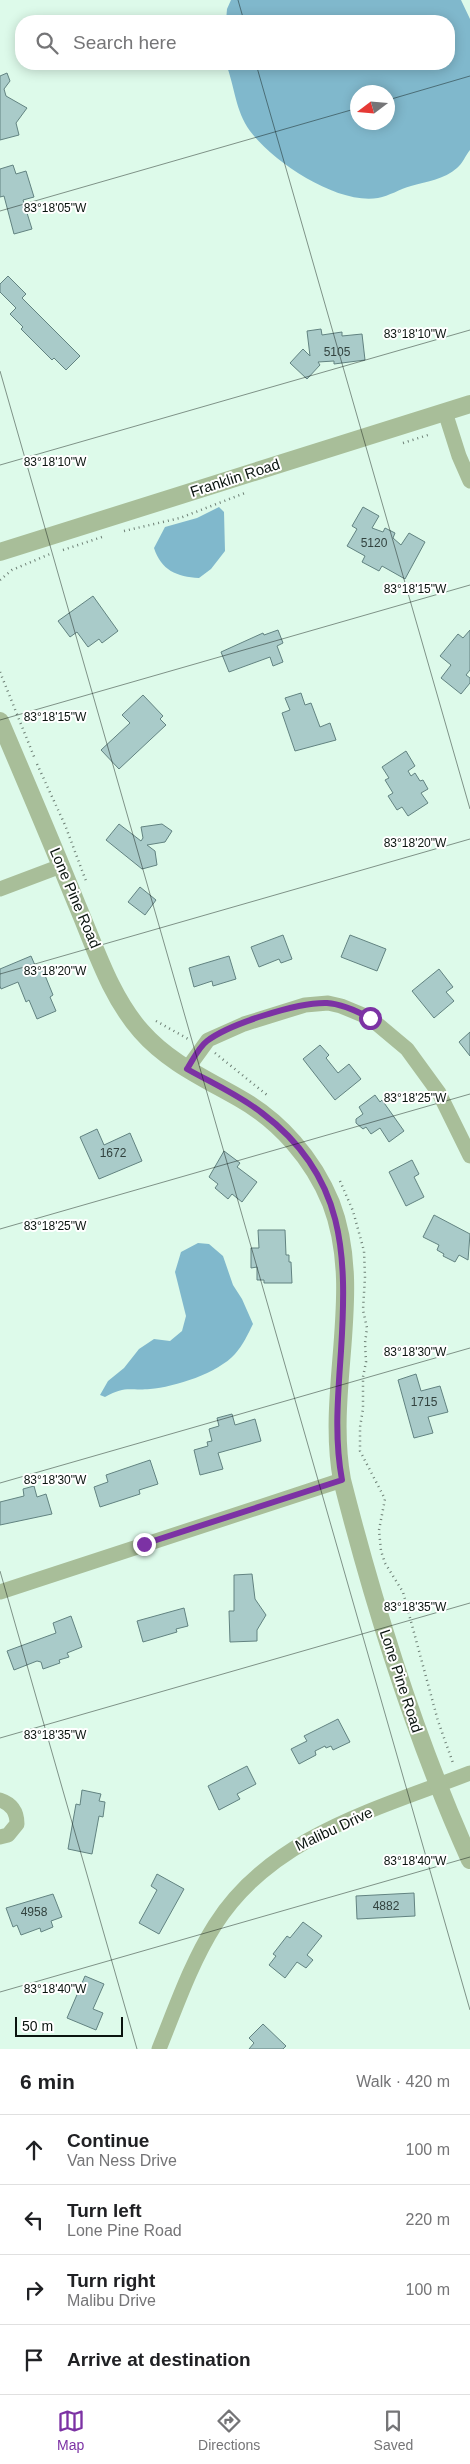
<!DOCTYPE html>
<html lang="en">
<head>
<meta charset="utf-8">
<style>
  body { margin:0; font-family:Arial,sans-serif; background:#f2f2f2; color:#202124 }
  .compass { position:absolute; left:350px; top:85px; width:45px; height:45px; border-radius:50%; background:#fff; box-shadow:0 2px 12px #0003; rotate:254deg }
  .scale { position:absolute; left:15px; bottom:12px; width:108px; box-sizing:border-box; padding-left:5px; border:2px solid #0a140f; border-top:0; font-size:14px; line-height:18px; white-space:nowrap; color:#0a140f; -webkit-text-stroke:4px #fff; paint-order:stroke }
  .stop { position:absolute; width:15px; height:15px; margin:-11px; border:4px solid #7c32a4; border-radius:50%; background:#fff }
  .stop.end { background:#7c32a4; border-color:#fff; box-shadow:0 1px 5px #0008 }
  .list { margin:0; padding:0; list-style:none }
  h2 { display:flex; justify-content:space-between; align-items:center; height:65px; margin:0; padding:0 20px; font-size:21px }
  h2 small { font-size:16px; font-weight:400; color:#757577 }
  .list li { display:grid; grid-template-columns:32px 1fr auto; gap:15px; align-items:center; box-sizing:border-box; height:70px; padding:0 20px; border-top:1px solid #e0e0e0 }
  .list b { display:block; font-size:19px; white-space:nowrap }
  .list p { margin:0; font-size:16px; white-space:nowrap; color:#757577 }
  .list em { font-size:16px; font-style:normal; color:#757577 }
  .icon { flex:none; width:28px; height:28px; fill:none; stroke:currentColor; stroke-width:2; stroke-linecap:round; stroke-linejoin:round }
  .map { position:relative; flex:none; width:470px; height:2049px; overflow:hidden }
  .search { position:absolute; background:#fff; box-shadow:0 2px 12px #0003; left:15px; right:15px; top:15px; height:55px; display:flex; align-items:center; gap:12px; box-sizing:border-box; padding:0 18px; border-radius:20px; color:#757577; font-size:19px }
  .sheet { height:345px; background:#fff }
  nav { display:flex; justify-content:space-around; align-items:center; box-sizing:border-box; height:70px; border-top:1px solid #e0e0e0; background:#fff; font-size:14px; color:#757577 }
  nav a { display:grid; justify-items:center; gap:2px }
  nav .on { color:#7c32a4 }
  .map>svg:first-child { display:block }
  .water { fill:#80b8cc; fill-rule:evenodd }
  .building { fill:#a9cbc9; stroke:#628381 }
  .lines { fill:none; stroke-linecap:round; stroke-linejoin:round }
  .path { stroke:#6e8076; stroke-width:2.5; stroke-dasharray:1 4; stroke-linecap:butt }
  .minor { stroke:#a8be99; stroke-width:15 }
  .tertiary { stroke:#a8be99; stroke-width:18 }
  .route { stroke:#7c32a4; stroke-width:6 }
  .ticks { fill:none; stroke:#0a140f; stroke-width:1; stroke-opacity:0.45 }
  .labels { text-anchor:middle; stroke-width:4; stroke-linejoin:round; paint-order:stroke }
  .number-label { font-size:12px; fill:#32423e }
  .street-label { font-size:15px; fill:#0a140f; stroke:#fff }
  .ticks-label { font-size:12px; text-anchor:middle; fill:#0a140f; stroke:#fff; stroke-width:4; stroke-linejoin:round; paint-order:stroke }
</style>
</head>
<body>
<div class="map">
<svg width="470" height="2049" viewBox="0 0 470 2049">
  <rect width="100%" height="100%" fill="#ddfaea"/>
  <path class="water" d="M231,0H461L470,19V150C465,156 463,163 457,168C445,179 425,182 411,186C400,189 389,196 378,198C338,205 273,162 250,131C235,110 235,87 226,64H449V21H226L227,9ZM358,92H388V122H358Z
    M219,507L224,512L225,551L211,569L199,578C177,577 161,570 154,548L165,527L197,518Z
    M198,1243L209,1244L223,1256L233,1285L242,1299L253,1324C248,1334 243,1345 235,1354C218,1373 175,1387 150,1389C129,1391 126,1385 105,1397L100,1395L108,1381L124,1368L139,1349L154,1339L170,1341L182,1331L186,1316L175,1272L181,1252Z"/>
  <path class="building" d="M7,73L10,81L4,89L6,96L27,108L16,123L19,135L0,140V76Z
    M13,165L16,174L26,171L34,197L23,200L32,229L14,234L4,196L0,197V169Z
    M8,276L26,294L22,298L80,356L66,370L54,358L52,360L21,329L23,327L10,314L16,308L0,292V284Z
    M321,329L322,335L342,332V336L362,334L365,360L334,364V361L318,362L320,365L307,379L290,363L303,349L310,356L307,331Z
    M363,507L379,516L372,528L383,532L385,528L395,533L393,538L401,545L409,533L425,542L405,579L382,566L379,571L362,562L365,556L347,546L357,529L352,526Z
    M93,596L118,631L102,643L99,639L88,647L77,632L70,637L58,621Z
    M278,630L283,643L277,646L283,662L273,666L270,657L229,672L221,652L263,633L264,635Z
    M470,630V670L466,675L470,678V683L461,694L441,678L451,665L440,656L458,634L463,638Z
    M301,693L305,705L311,703L320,727L330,723L336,740L295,751L282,713L290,710L285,698Z
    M143,695L163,716L160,719L166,725L119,769L101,750L130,723L122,715Z
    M406,751L415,766L408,771L411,776L415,773L420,781L423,780L428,789L421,793L428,803L408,816L402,807L397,810L388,796L393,793L385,780L389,778L382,767Z
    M119,824L141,841L143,838L141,827L162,824L172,831L165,842L147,845L155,851L157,865L142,869L106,840Z
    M140,887L156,900L145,915L128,902Z
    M283,935L292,959L281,963L279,959L259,967L251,947Z
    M350,935L386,949L377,971L341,957Z
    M31,956L37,970L42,968L53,995L50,997L56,1011L37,1019L29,1000L26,1002L18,982L1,989L0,986V969Z
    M229,956L236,979L213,986L212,981L194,987L189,968Z
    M439,969L453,987L446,992L454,1001L434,1018L412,991Z
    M470,1032V1056L459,1042Z
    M320,1045L329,1055L326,1058L338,1073L349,1064L361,1079L335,1100L303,1059Z
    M375,1095L380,1102L382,1100L404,1131L389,1142L380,1128L371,1134L366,1127L363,1129L356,1123V1119L363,1114L359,1107Z
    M97,1129L104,1145L130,1133L142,1161L99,1179L80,1137Z
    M224,1151L240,1163L237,1167L257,1182L242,1202L232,1194L228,1199L215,1188L218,1184L209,1177Z
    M412,1160L419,1174L414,1177L424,1197L406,1206L389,1172Z
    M434,1215L470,1234L468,1260L459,1255L455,1262L443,1256L444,1254L437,1250L439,1245L423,1237Z
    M258,1230H285L286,1255H289V1262H291L292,1283H264V1280H257V1267L251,1268V1248H259Z
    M416,1374L421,1391L440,1386L448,1412L428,1417L433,1433L414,1438L398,1380Z
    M232,1414L235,1425L255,1419L261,1441L218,1453L223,1469L200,1475L194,1450L208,1446L207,1442L212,1441L209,1429L219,1426L217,1418Z
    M150,1460L158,1484L139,1490L140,1494L100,1507L94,1487L108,1482L106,1475Z
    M34,1486L37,1497L46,1494L52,1514L0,1525V1502L24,1496L23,1489Z
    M252,1574L255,1599L266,1615L257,1630V1641L230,1642L229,1611H234V1575Z
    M184,1608L188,1626L176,1629L177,1632L143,1642L137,1621Z
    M71,1616L82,1647L67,1653L69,1657L59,1660L60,1663L43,1669L41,1662L37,1661L14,1670L7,1651L56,1633L53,1623Z
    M338,1719L350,1742L333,1750L331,1746L326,1748L325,1746L315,1751L316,1755L299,1764L291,1749L307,1741L304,1736Z
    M247,1766L256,1784L237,1794L240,1799L219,1810L208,1786Z
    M82,1790L101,1794L99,1801L105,1802L103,1817L99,1816L92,1854L68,1849L76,1804L80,1805Z
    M157,1874L184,1889L159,1934L139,1923L157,1890L151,1886Z
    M414,1893L415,1916L357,1919L356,1896Z
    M53,1894L62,1917L51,1921L53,1927L41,1932L40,1928L21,1935L17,1925L13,1927L6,1908Z
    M303,1922L322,1936L307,1955L313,1960L306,1968L297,1962L285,1978L269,1965L276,1956L273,1954L287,1936L290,1938Z
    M85,1976L104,1984L93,2009L103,2013L96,2030L67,2018Z
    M263,2024L286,2046L283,2049H249L254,2043L249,2038Z"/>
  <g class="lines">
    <path class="path" d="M403,443L428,435
      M124,531L180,518L245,493
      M63,550L102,537
      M0,580L12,570L50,554
      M0,672L35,759
      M37,764L65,825L86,881
      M156,1021L190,1040
      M215,1053L267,1095
      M340,1181L353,1211L364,1251L365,1277L363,1310L367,1328L365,1343L366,1362L363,1377V1409L360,1427V1451L385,1499L379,1530L381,1551L385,1563L403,1592L438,1721L453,1763"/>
    <path class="minor" d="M445,412L459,456L470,481
      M0,889L61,866
      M187,1069L208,1040L244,1024L305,1005L328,1003L341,1006L370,1018L407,1049L439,1093L470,1156
      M0,1592L342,1480
      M0,1800C12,1804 17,1812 17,1824L8,1835L0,1837
      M159,2049C176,2007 191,1963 215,1925C271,1836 378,1809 470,1773"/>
    <path class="tertiary" d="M0,552L470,404
      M0,721C26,782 52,843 77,905C95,947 110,996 141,1031C168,1062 204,1078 239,1098C280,1121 313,1159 331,1203C365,1291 325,1389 342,1480C375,1610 415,1738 470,1860"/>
  </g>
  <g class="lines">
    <path class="route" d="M144,1544L342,1480C334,1437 338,1395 341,1351C347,1255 346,1176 262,1113C239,1095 212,1083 187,1069C193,1060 198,1048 207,1041C229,1024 298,1002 327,1003C342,1004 357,1011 370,1018"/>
  </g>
  <path class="ticks" d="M238,0L244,21M256,64L470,809M388,100L470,76M0,211L358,108M0,371L470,2010M0,465L470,330M0,720L470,585M0,974L470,839M0,1229L470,1094M0,1483L470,1348M0,1571L137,2049M0,1738L470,1603M0,1992L470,1857"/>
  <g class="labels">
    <g class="number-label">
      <text x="337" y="356">5105</text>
      <text x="374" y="547">5120</text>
      <text x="113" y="1157">1672</text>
      <text x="424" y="1406">1715</text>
      <text x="386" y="1910">4882</text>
      <text x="34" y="1916">4958</text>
    </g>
    <g class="street-label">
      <text transform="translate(235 478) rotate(-18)" y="5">Franklin Road</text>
      <text transform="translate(75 898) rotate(67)" y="5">Lone Pine Road</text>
      <text transform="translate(401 1681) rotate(72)" y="5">Lone Pine Road</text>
      <text transform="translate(334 1829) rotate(-25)" y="5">Malibu Drive</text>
    </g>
  </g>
  <g class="ticks-label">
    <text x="55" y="212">83°18'05"W</text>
    <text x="415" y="338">83°18'10"W</text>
    <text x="55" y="466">83°18'10"W</text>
    <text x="415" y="593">83°18'15"W</text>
    <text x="55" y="721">83°18'15"W</text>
    <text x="415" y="847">83°18'20"W</text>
    <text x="55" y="975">83°18'20"W</text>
    <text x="415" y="1102">83°18'25"W</text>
    <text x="55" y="1230">83°18'25"W</text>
    <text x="415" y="1356">83°18'30"W</text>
    <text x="55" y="1484">83°18'30"W</text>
    <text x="415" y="1611">83°18'35"W</text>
    <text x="55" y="1739">83°18'35"W</text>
    <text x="415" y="1865">83°18'40"W</text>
    <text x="55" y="1993">83°18'40"W</text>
  </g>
</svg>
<svg class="compass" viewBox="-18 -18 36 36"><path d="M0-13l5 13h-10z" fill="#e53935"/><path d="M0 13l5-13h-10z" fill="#757577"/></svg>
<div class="scale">50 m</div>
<div class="stop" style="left:370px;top:1018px"></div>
<div class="stop end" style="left:144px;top:1544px"></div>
<div class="search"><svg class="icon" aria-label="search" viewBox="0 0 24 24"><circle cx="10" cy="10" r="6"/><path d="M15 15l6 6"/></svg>Search here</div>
</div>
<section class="sheet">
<h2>6 min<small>Walk · 420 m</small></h2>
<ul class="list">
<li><svg class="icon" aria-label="ahead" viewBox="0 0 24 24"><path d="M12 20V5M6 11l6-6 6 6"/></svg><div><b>Continue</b><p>Van Ness Drive</p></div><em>100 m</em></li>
<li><svg class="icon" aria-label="left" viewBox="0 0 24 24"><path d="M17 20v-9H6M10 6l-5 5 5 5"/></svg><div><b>Turn left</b><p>Lone Pine Road</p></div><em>220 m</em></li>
<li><svg class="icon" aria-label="right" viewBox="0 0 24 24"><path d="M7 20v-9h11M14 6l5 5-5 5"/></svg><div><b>Turn right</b><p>Malibu Drive</p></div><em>100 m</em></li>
<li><svg class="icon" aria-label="arrive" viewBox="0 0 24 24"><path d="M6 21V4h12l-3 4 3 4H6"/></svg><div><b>Arrive at destination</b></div></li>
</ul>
</section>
<nav>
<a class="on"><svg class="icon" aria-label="map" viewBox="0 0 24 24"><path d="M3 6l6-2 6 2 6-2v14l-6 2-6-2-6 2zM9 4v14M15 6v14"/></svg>Map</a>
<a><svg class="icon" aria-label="directions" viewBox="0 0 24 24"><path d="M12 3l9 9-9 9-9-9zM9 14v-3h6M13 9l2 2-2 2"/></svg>Directions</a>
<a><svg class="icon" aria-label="saved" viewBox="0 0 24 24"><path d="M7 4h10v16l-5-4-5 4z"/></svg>Saved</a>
</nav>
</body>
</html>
